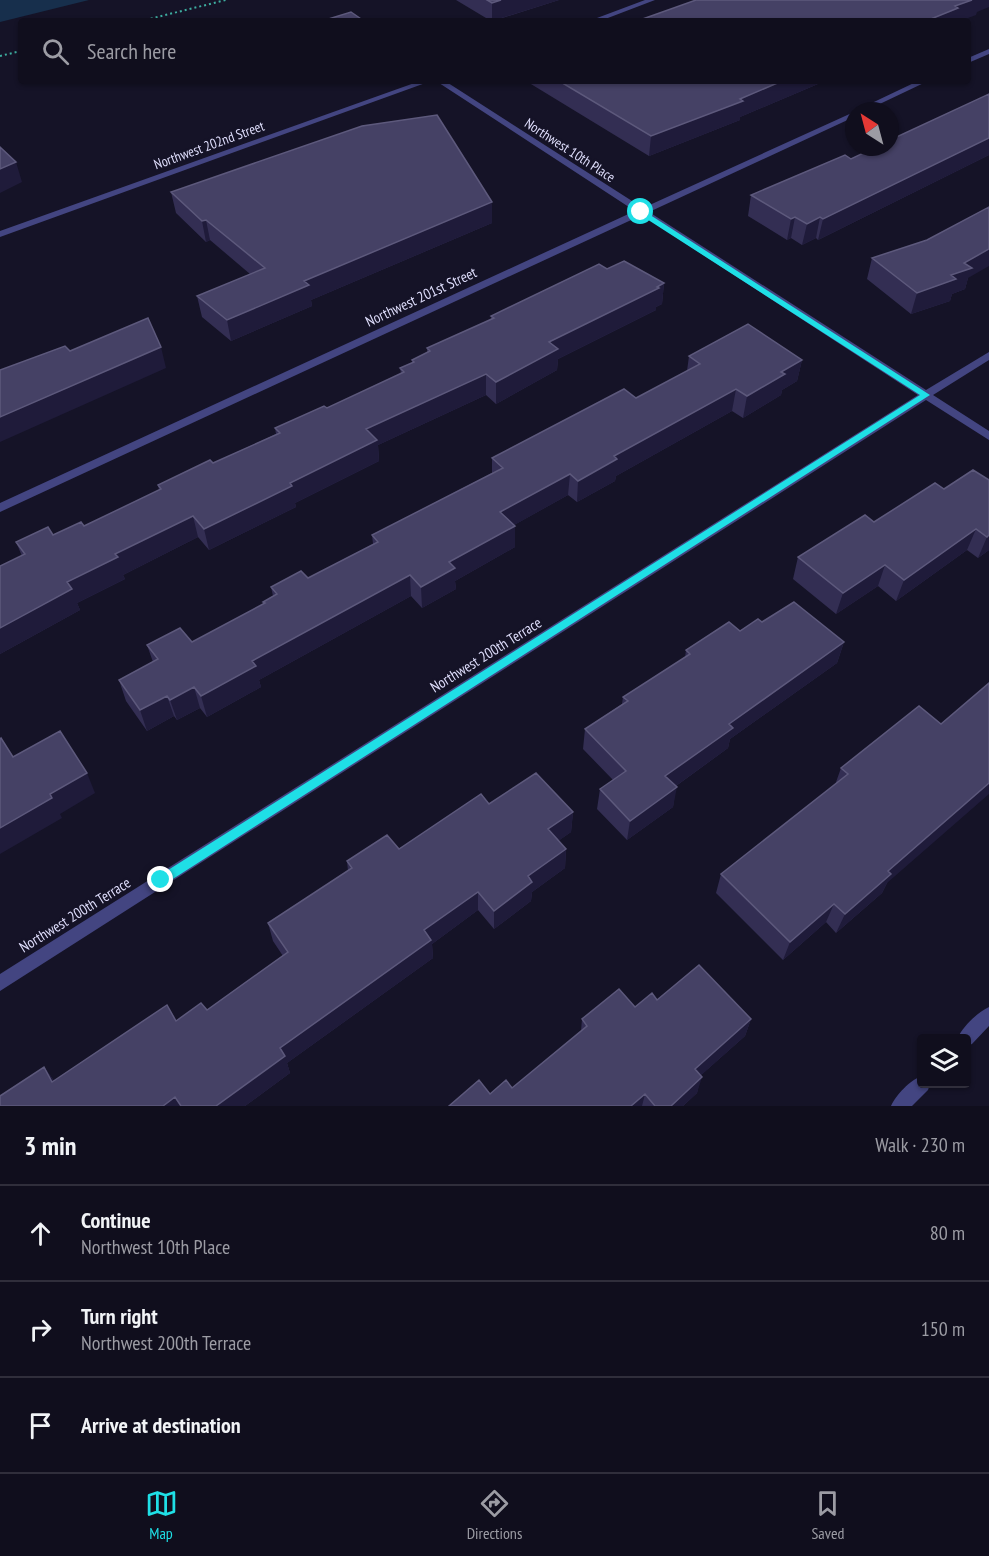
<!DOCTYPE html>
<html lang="en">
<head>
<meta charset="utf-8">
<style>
  body { margin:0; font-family:"PT Sans Narrow",sans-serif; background:#1e1c2a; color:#f1f3f6 }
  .controls { position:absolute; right:18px; bottom:18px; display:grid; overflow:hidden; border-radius:6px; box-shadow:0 2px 4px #0004 }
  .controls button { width:54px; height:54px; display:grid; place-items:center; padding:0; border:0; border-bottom:2px solid #302e3b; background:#100e1d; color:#f1f3f6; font:30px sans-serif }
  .compass { position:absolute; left:845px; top:102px; width:54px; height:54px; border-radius:50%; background:#100e1d; box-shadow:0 2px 4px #0004; rotate:324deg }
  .stop { position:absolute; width:18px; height:18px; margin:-14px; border:4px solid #1fdfe6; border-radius:50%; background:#fff }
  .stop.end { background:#1fdfe6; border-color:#fff; box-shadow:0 2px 6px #0008 }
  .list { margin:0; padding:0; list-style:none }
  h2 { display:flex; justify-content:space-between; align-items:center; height:78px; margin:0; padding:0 24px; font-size:26px }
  h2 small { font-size:20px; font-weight:400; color:#9c9ca4 }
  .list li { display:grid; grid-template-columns:39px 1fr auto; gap:18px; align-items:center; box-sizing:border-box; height:96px; padding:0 24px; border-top:2px solid #302e3b }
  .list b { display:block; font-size:22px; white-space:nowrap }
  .list p { margin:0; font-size:20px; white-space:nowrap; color:#9c9ca4 }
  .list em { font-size:20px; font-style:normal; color:#9c9ca4 }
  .icon { flex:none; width:33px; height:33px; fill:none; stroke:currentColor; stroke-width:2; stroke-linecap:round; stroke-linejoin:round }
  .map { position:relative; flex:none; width:989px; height:1106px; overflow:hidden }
  .search { position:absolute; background:#100e1d; box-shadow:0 2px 4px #0004; left:18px; right:18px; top:18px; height:66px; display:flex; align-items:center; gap:15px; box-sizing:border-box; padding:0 21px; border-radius:6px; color:#9c9ca4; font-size:22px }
  .sheet { height:366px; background:#100e1d }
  nav { display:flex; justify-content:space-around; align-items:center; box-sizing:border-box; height:84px; border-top:2px solid #302e3b; background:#100e1d; font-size:16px; color:#9c9ca4 }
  nav a { display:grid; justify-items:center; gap:3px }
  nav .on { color:#1fdfe6 }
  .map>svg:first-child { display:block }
  .water { fill:#172f4c }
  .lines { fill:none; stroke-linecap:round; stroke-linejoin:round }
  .path { stroke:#3eaea0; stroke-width:2; stroke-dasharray:2 3; stroke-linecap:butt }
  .street { fill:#434581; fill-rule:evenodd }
  .wall { fill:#332e53 }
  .shaded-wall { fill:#1f1b3a }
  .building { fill:#454165; stroke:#5d597c; stroke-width:1.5 }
  .route { fill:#1fdfe6 }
  .labels { text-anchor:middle; stroke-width:4.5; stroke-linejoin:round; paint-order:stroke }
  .far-street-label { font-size:14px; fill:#deddfb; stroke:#151327 }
  .street-label { font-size:15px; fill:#deddfb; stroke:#151327 }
</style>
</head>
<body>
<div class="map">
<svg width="989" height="1106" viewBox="0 0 989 1106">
  <rect width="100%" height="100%" fill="#151327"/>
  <path class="water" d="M0,0H89L0,22Z"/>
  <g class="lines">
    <path class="path" d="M141,21L226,0
      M0,56L21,51"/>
    <path class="street" d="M645,0H655L600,21H589Z
      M989,49V54L968,63V58Z
      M420,81H431L0,237V231Z
      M436,81H445L643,208L854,112V117L649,212L926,390L989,352V360L933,395L989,431V440L926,400L0,991V974L918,395L642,215L0,512V503L635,211Z
      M918,81H928L865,111H855Z
      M989,1007V1026L972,1044L966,1046V1038H958C962,1027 978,1012 989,1007Z
      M922,1076V1084H930L928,1090L912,1106H891C896,1095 910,1080 922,1076Z"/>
  </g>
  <path class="wall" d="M456,0H559L493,21H491Z
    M526,81H825L740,117V120L649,156Z
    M989,94V155L818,240L816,238L802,245L791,238L787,240L748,216L751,195L851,159Z
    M171,192L492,202V223L311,300L312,306L231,341L202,317L197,296L250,274L210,240L206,242L176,213Z
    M872,258L968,278L965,289L952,294L950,301L911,314L867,279Z
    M607,269L664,283L662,304L656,307V310L558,359L557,370L496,404L486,395L378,445L379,461L295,503L296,507L209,550L198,537L123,575L125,579L77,603L80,610L0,654V566L22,556L16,542L53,535L84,526L159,490L158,485L213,463L276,434L275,428L327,408L401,374L400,368L412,363V360L427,353V348L491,320V316Z
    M689,356L802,360L797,381L782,390L781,395L743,418L732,411L616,476L615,481L577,502L568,495L514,525L515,547L455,581L456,589L422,608L411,596L259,680L261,687L207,717L200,708L177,720L174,716L147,731L126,701L119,680L153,662L147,645L192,642L264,604L263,602L273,596L271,587L308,578L373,544L372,535L492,473V458L636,398L687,371Z
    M989,480V550L978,558L967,550L896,601L878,586L836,614L793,579L798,557L944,489Z
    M762,622L844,642L837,663L730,739L728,748L676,786L673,807L627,840L597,809L600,789L613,780L583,749L585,729L622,704L623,697L685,658L686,650Z
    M941,724L887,883L882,893L836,933L826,922L783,960L716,893L721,874L835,785L841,768Z
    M489,804L573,812L571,832L558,841L566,849L565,868L532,892L531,901L494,929L478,910L432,944L433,958L287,1063L290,1073L245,1106H0L44,1067L54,1081L176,1021L207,1010L283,956L273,941L268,923L348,871L347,861L399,849Z
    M657,1000L751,1019L745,1036L701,1075L697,1093L683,1106H449L512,1088L581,1031L582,1019L635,1007Z"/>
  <path class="shaded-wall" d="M501,0H559L492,21V3Z
    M972,0H989V7L977,12L976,15L960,21H926L955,6Z
    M782,81H825L740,117V120L649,156L651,136Z
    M989,138V155L818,240L823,219Z
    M16,162L22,182L0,193V169Z
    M492,202V223L311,300L312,306L231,341L227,320L304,281Z
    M795,217L791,238L787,240L791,219Z
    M820,217L816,238L802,245L807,224Z
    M206,220L210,240L206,242L202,221Z
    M989,249V266L968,278L965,289L952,294L950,301L911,314L917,293L964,263Z
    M664,283L662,304L656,307V310L558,359L557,370L496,404V382L549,342Z
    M161,347L166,368L0,442V417Z
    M802,360L797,381L782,390L781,395L743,418L747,396L781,372Z
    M486,374V395L378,445L379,461L295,503L296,507L209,550L204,529L290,483L366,429Z
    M736,389L732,411L616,476L615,481L577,502L578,481L614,456Z
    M570,474L568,495L500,533V512Z
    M193,516L198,537L123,575L125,579L77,603L80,610L0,654V628L67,582L115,554Z
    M515,526V547L455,581L456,589L422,608L421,587L449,562Z
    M976,529L967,550L896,601L904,580Z
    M989,535V550L978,558L987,537Z
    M885,565L878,586L836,614L843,593Z
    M410,575L411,596L259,680L261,687L207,717L201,696L252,661Z
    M844,642L837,663L730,739L728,748L662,796L665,776L729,724Z
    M194,687L200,708L177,720L170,700Z
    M167,696L174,716L147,731L140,710Z
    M87,773L95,793L60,814L62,818L0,854V828L50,794Z
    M989,783V794L887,883L882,893L836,933L845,914L888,871Z
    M677,787L673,807L627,840L630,821Z
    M573,812L571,832L547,849L548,829Z
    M566,849L565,868L532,892L531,901L494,929V911L528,876Z
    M478,892V910L432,944L433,958L287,1063L290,1073L245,1106H216L280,1048L424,930Z
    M834,904L826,922L783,960L790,942Z
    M751,1019L745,1036L690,1085L695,1069Z
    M44,1067L56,1083L52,1082Z
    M702,1077L697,1093L683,1106H671Z
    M645,1094L642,1106H631Z
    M175,1097L180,1106H163Z"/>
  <path class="building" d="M487,0H501L492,3Z
    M696,0H972L955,6L958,8L926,21H637Z
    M351,12L364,21H322Z
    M559,81H782L740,99L743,101L651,136Z
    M989,94V138L823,219L820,217L807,224L795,217L791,219L751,195L845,155L851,159L876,147H890V140Z
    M437,115L492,202L304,281L309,285L227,320L197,296L265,268L206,220L202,221L171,192L362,126Z
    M0,147L16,162L0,169Z
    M989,207V249L964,263L972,268L951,275L956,279L917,293L872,258L927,240Z
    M624,261L664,283L657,287L659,288L549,342L558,349L496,382L486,374L366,429L377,440L290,483L292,486L204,529L193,516L115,554L118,557L67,582L72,589L0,628V566L25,554L16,542L48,527L53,535L81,522L84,526L161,489L158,485L210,460L213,463L280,433L275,428L324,406L327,408L404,372L400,368L414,362L412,360L430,351L427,348L494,318L491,316L599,264L607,269Z
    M148,318L161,347L0,417V370L65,346L70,351Z
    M748,324L802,360L781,372L785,374L747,396L736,389L614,456L617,459L578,481L570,474L500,512L515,526L449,562L455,568L421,587L410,575L252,661L256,666L201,696L194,687L170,700L167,696L140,710L119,680L158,659L147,645L180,628L192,642L265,603L263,602L277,594L271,587L301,571L308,578L378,542L372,535L503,468L492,458L624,389L636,398L700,364L689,356Z
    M973,470L989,480V535L987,537L976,529L904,580L885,565L843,593L798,557L865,515L874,522L935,483L944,489Z
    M794,602L844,642L729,724L733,728L665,776L677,787L630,821L600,789L626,771L585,729L628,701L623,697L690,654L686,650L729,622L740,631L758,619L762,622Z
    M989,683V783L888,871L891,874L845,914L834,904L790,942L721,874L848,774L841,768L919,706L941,724Z
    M60,731L87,773L50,794L52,798L0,828V739L1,738L13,757Z
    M536,773L573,812L548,829L566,849L528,876L532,882L494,911L478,892L424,930L431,940L280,1048L285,1056L216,1106H181L175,1097L163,1106H0V1096L44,1067L52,1082L167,1005L176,1021L201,1003L207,1010L288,952L268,923L352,868L347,861L387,835L399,849L481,794L489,804Z
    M699,965L751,1019L695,1069L702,1077L671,1106H655L645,1094L631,1106H449L479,1080L490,1094L506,1080L512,1088L587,1026L582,1019L619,989L635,1007L652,993L657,1000Z"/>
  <path class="route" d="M639,211H644L930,395L165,884H157V877L920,395L639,214Z"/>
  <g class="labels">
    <g class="far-street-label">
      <text transform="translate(209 145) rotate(-20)" y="5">Northwest 202nd Street</text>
      <text transform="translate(570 150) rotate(33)" y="5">Northwest 10th Place</text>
    </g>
    <g class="street-label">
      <text transform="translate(421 297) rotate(-25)" y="5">Northwest 201st Street</text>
      <text transform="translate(486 655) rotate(-32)" y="5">Northwest 200th Terrace</text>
      <text transform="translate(75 915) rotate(-32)" y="5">Northwest 200th Terrace</text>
    </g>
  </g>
</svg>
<div class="controls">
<button><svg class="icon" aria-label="layers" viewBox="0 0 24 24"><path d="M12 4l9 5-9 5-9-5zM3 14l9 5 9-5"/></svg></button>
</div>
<svg class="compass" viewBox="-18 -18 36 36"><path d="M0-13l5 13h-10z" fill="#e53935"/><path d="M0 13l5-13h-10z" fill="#9c9ca4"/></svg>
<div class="stop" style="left:641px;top:212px"></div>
<div class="stop end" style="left:161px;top:880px"></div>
<div class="search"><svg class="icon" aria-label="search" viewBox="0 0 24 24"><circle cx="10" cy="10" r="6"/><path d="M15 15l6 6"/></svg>Search here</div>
</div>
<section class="sheet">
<h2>3 min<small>Walk · 230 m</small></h2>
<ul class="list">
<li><svg class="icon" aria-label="ahead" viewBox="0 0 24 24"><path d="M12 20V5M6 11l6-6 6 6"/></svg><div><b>Continue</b><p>Northwest 10th Place</p></div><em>80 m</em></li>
<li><svg class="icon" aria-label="right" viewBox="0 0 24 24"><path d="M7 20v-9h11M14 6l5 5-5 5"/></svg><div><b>Turn right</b><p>Northwest 200th Terrace</p></div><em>150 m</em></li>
<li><svg class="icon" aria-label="arrive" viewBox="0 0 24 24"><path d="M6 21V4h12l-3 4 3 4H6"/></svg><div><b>Arrive at destination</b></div></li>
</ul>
</section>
<nav>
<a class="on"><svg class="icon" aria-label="map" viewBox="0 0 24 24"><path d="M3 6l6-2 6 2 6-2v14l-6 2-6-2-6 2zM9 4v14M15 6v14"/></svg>Map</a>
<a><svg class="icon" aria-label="directions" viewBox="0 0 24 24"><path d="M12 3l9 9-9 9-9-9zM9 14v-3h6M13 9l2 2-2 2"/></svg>Directions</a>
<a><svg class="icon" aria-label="saved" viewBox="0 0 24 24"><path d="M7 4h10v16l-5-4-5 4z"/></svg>Saved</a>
</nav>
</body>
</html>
